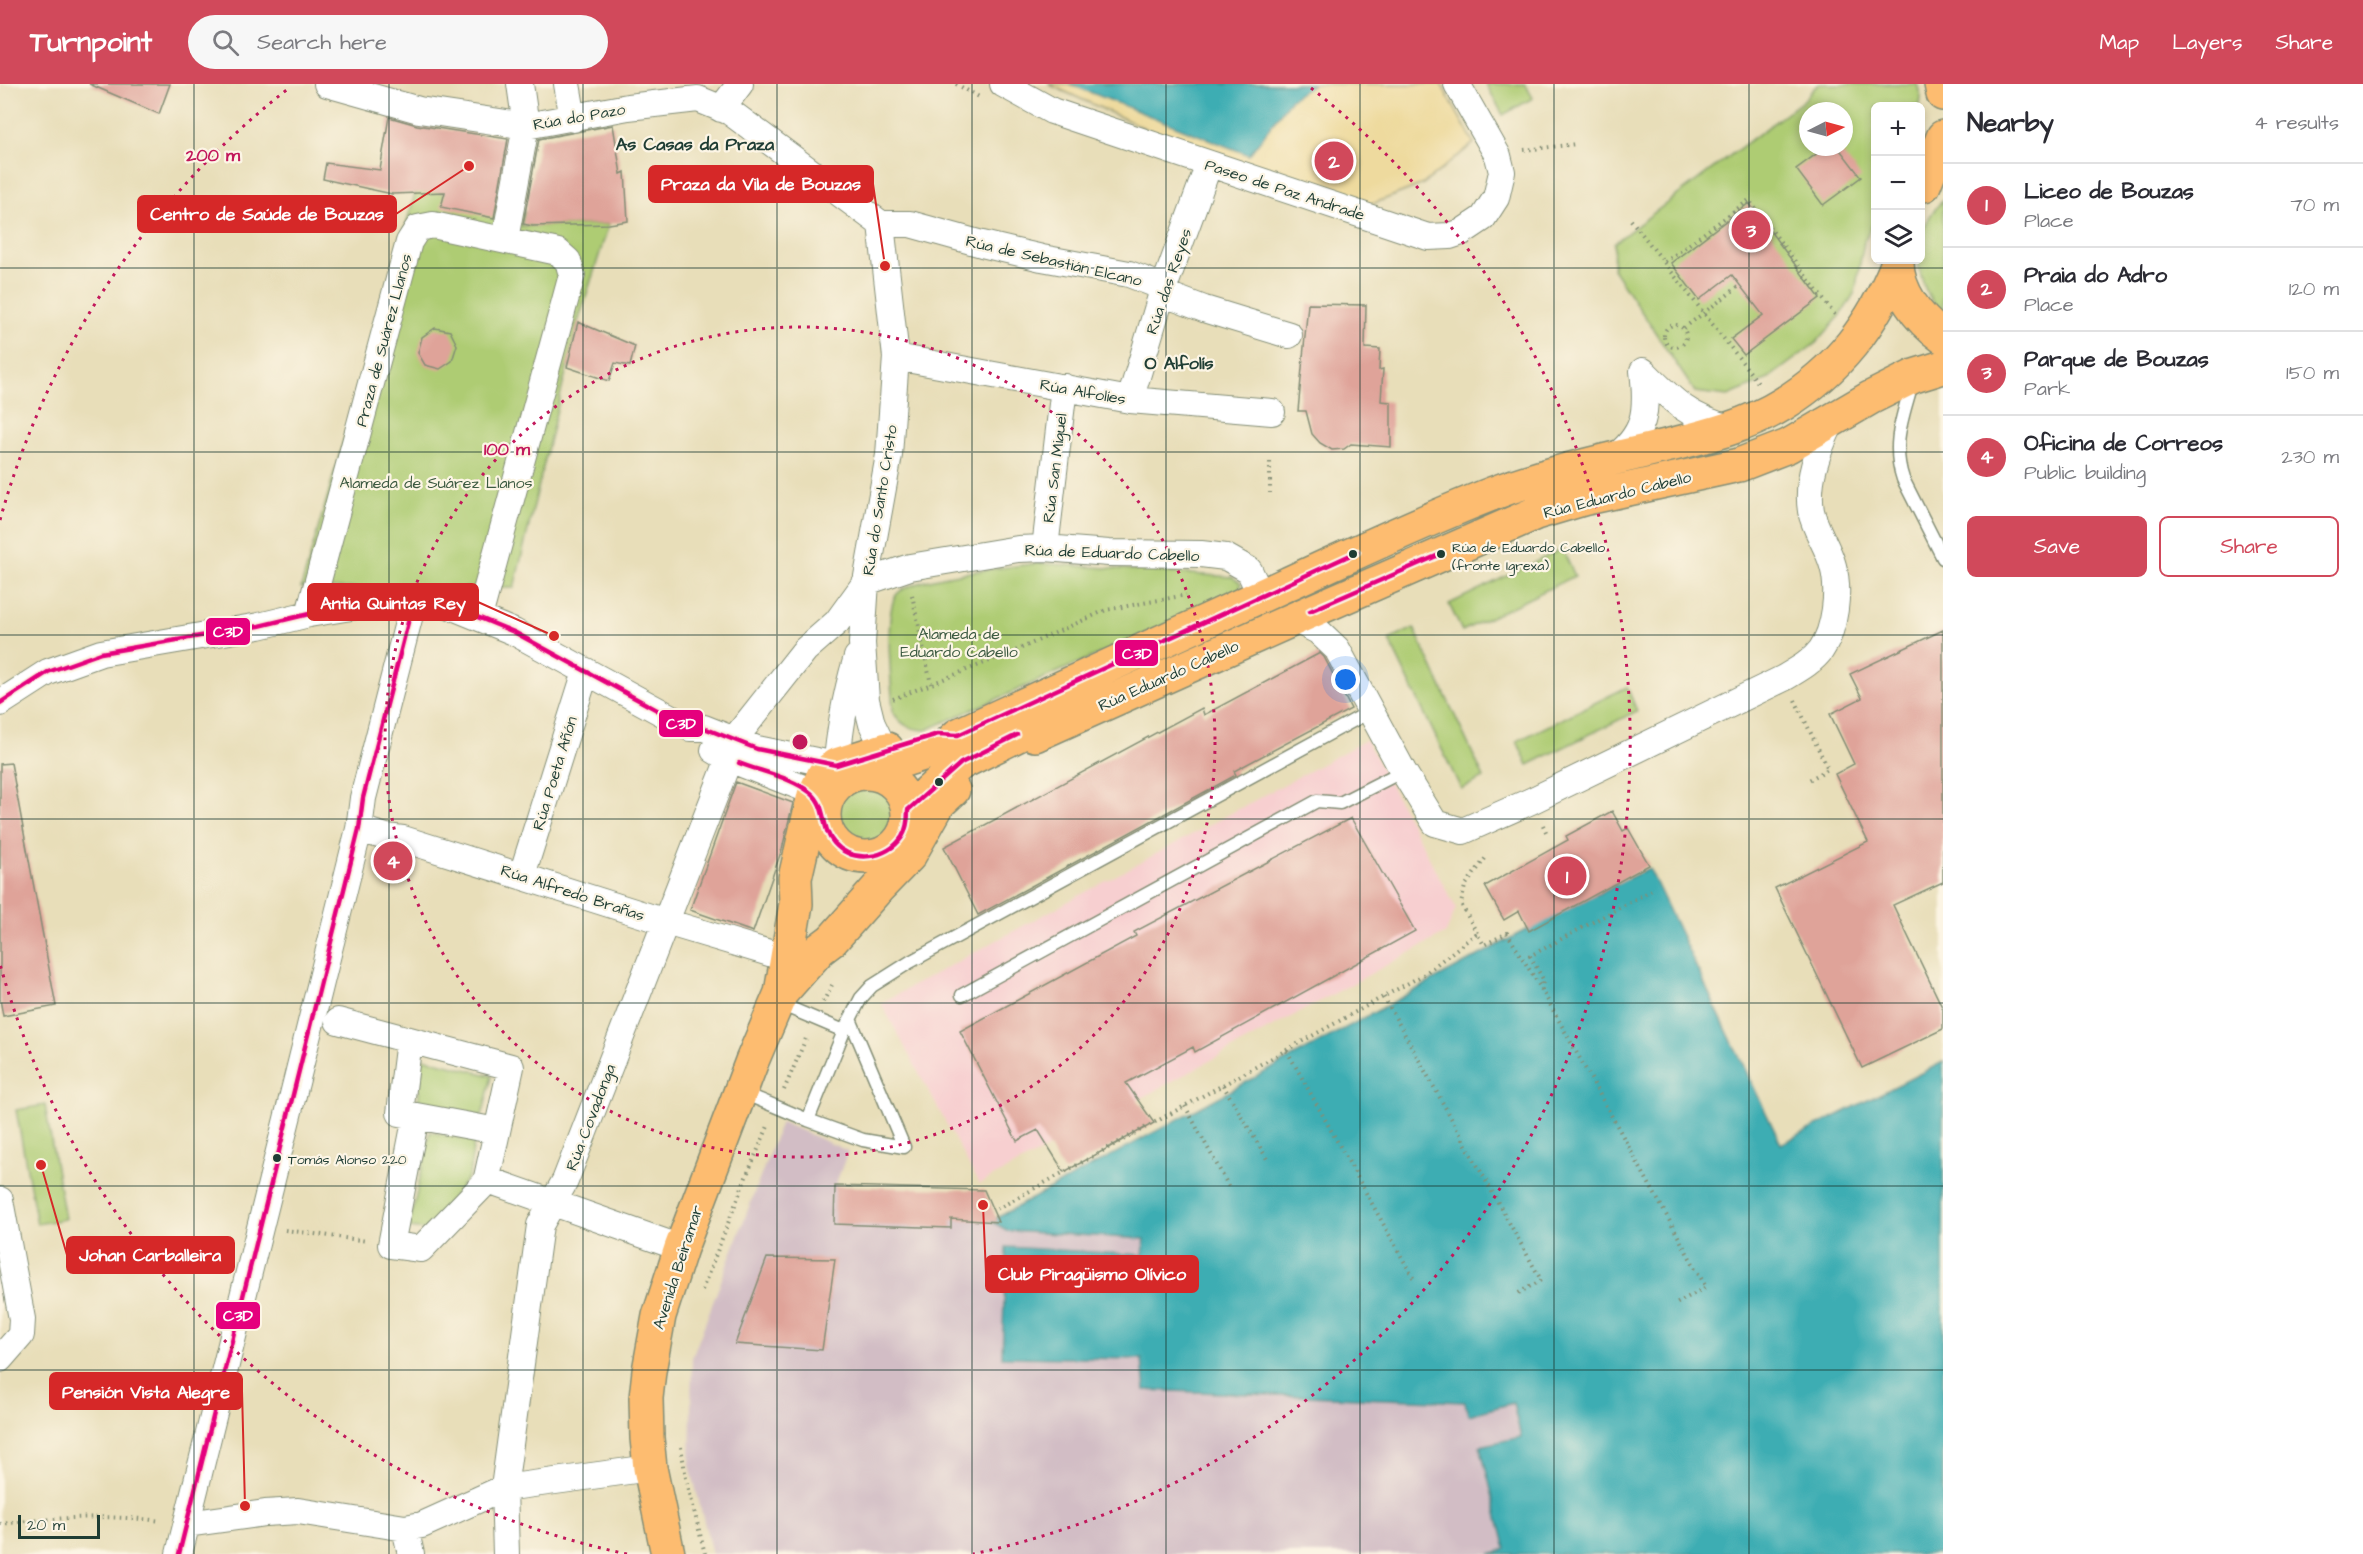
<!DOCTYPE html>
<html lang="en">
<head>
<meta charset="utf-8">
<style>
  body { margin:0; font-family:"Architects Daughter",sans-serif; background:#f7f7f7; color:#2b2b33 }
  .controls { position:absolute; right:18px; top:18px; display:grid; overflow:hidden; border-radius:9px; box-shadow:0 3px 9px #0003 }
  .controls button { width:54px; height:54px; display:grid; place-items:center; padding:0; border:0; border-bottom:2px solid #e1e1e2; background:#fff; color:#2b2b33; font:30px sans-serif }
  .compass { position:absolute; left:1799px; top:18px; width:54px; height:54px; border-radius:50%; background:#fff; box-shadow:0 3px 9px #0003; rotate:84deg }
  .scale { position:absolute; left:18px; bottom:15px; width:82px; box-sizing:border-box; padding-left:6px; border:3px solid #1f3d34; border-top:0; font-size:16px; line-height:21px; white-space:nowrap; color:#1f3d34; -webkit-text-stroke:4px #fcf5e5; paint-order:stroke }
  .you { position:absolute; left:1346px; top:596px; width:21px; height:21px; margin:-15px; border:4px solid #fff; border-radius:50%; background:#1a73e8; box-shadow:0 0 0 9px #1a73e833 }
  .badge { display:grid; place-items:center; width:39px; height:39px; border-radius:50%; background:#d1495b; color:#fff; font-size:20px; font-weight:700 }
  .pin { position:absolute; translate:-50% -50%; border:3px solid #fff; box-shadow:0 2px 6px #0006 }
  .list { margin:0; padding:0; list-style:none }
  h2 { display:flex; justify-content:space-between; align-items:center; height:78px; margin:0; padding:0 24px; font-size:26px }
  h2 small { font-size:20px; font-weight:400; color:#7c7c81 }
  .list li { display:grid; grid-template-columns:39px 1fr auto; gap:18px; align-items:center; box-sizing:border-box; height:84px; padding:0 24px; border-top:2px solid #e1e1e2 }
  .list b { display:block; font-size:22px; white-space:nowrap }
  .list p { margin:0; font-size:20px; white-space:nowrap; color:#7c7c81 }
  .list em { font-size:20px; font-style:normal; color:#7c7c81 }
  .actions { display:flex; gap:12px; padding:18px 24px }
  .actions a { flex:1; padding:14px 0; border:2px solid #d1495b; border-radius:9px; text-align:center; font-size:21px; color:#d1495b }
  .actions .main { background:#d1495b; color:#fff }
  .icon { flex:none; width:33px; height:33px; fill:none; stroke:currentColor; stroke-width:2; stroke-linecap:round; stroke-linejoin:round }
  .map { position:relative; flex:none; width:1943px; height:1470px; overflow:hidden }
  header { display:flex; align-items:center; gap:36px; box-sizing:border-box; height:84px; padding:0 30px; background:#d1495b; color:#fff }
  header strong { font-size:28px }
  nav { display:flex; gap:33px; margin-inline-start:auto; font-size:21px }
  .search { width:420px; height:54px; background:#f7f7f7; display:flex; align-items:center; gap:15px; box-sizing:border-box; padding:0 21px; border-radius:33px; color:#7c7c81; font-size:22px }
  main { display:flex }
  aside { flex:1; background:#fff }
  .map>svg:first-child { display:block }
  .built { fill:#f7cfd0 }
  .industrial { fill:#d2bdc5 }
  .green { fill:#aecc73; stroke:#668454; stroke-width:1.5; fill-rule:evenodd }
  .sand { fill:#eeda9e; stroke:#868c69; stroke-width:1.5 }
  .water { fill:#3cadb3; stroke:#2e7574; stroke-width:1.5 }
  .building { fill:#dfa399 }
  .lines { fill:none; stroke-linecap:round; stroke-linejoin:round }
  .lane-casing { stroke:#848e76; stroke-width:15 }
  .street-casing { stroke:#848e76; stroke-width:28 }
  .primary-casing { stroke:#848e76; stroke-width:36 }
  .path { stroke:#848e76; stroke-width:4; stroke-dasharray:1.5 4.5; stroke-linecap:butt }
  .lane { stroke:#fff; stroke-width:12 }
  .street { stroke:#fff; stroke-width:26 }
  .primary { stroke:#fdbc6f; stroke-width:33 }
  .bus-1-casing { stroke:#fcf5e5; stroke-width:9 }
  .bus-1 { stroke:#e5007d; stroke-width:4.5 }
  .grid { fill:none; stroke:#1f3d34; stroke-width:1.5; stroke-opacity:0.55 }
  .ring { fill:none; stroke:#c2185b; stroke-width:3; stroke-dasharray:3 6 }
  .bus-dot { fill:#1f3d34; stroke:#fcf5e5; stroke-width:2 }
  .labels { text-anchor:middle; stroke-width:4.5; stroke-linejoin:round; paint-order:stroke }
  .bus-label { font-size:14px; fill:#1f3d34; stroke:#fcf5e5; text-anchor:start }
  .street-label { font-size:16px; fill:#1f3d34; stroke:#fcf5e5 }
  .park-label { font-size:16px; fill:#3c5a41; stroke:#fcf5e5 }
  .neighbourhood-label { font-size:18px; font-weight:bold; fill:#1f3d34; stroke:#fcf5e5 }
  .centre { fill:#c2185b; stroke:#fcf5e5; stroke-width:3 }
  .ring-label { font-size:18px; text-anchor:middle; font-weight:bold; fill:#c2185b; stroke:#fcf5e5; stroke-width:4.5; stroke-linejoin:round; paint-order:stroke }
  .leader { fill:none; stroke:#d62828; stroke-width:2 }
  .callout-dot { fill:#d62828; stroke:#fcf5e5; stroke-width:2 }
  .callout { fill:#d62828; stroke:#d62828; stroke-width:2 }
  .callout-label { font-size:18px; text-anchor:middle; font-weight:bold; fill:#fff }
  .line-badge { stroke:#fcf5e5; stroke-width:2 }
  .badge-label { font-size:16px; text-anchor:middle; font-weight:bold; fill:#fff }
</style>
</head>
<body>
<header>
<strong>Turnpoint</strong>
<div class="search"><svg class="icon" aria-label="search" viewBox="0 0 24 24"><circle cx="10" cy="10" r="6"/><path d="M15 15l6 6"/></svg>Search here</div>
<nav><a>Map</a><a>Layers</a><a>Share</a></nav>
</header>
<main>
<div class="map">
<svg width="1943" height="1470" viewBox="0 0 1943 1470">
  <rect width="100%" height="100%" fill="#fcf5e5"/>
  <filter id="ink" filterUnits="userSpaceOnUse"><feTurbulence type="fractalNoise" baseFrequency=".0167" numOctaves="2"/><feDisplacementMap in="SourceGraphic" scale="12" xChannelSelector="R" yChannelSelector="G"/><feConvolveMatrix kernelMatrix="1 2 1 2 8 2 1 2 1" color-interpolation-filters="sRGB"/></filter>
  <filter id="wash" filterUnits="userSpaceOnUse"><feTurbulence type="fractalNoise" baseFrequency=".008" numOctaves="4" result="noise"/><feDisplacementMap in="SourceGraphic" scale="24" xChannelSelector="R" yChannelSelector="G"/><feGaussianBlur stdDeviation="1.35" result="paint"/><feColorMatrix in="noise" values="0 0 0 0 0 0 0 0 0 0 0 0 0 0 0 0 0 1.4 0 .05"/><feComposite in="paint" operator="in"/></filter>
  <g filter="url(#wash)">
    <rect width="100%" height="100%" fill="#e8deb9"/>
    <path class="built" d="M1366,656L1456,824L1446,849L1049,1064L979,1100L881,919Z"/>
    <path class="industrial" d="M781,1038L848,1067L835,1102L991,1137L1008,1147L1145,1154L1143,1171L1006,1163L1002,1273L1143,1275L1145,1306L1466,1318L1469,1330L1513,1319L1521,1353L1481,1362L1506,1466L1490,1470H712L690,1381L692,1274Z"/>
    <path class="green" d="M1486,0H1525L1533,14L1503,31Z
      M1818,0H1917L1921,13L1920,22H1876L1875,135L1864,157L1855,208L1841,231L1816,259L1766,296L1728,312L1695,308L1613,185L1614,159L1804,16ZM1808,27H1844V63H1808Z
      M417,103L524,128L521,142L609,140L578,238L514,504H301Z
      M1943,116V231C1927,214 1921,198 1918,176H1920C1920,149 1924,136 1943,116Z
      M1562,465L1575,492L1462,547L1449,520Z
      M1038,479L1232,493L1241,499L1240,508L926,646C910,645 902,642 893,628C892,604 883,527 897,510C912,492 1011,483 1038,479Z
      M1414,544L1484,694L1461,705L1389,556Z
      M1627,603L1637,627L1528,681L1517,657Z
      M835 732a31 31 0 1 1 62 0a31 31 0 1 1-62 0Z
      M423,974L492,992L482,1032L418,1019Z
      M45,1021L65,1135L37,1140L16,1026Z
      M430,1048L474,1057L469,1093L426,1146L409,1144Z"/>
    <path class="sand" d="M1048,0H1441L1474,59L1423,100L1360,125L1254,94Z"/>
    <path class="water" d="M1069,0H1313L1291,15L1249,71Z
      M1649,784L1781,1060L1943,978V1470H1490L1506,1465L1480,1362L1521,1353L1513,1319L1468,1331L1465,1318L1145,1306L1142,1275L1002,1273L1006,1163L1143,1171L1145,1155L1008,1147L991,1137L1520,849Z"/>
    <g id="blocks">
      <path class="building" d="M89,0H170L159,30Z
        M389,33L417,41L508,55L494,134L441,123L445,108L392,110L323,95L326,79L380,86Z
        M613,41L621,90L625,88L628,137L609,140L532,142L523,140L539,55Z
        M1826,63H1838L1861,93L1823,121L1796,85Z
        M1749,119L1820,214L1744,271L1731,255L1763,231L1732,191L1699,216L1671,179Z
        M1308,220L1366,221L1365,264L1380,265L1379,286L1383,285L1381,317L1391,318V363L1351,360L1344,365L1332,366L1320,359L1312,350L1306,327H1298Z
        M578,238L635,262L630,282L615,279L609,297L567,283Z
        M435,244L450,247L457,261L452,277L440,285L425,281L418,269L422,253Z
        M1943,546V798L1893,821L1943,925V945L1862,984L1775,804L1868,758L1835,690L1854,680L1830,630L1862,614L1850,590Z
        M1320,569L1324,573L1351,625L1234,687L1236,691L978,831L944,763L1202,624L1204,631Z
        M11,679L56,922L3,932L0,915V680Z
        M736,698L793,719L782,765L753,848L690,826Z
        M1612,727L1623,747L1628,744L1649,781L1529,847L1519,827L1504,836L1485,802L1568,756L1566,752Z
        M1351,734L1415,847L1195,968L1193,963L1126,999L1154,1039L1064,1088L1038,1046L1017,1057L960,947L1136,852L1134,848Z
        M835,1102L984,1106L998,1138L951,1135V1144L834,1140Z
        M767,1174L835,1175L822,1266L735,1260Z"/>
    </g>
  </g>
  <g filter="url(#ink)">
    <use href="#blocks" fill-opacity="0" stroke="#848e76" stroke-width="1.5"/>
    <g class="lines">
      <g class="lane-casing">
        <path id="lane" d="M1912,299C1903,333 1891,359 1903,395L1943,474
          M962,911L1317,717L1340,719L1403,687
          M778,919L844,947L861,914L872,902L910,878L1371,627
          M850,935L904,1063
          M741,1008L808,1036L863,1056L904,1063
          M808,1036L844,947"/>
      </g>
      <g class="street-casing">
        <path id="street" d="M327,0L419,26L526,42L628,23L698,15L730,28L881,140
          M567,0L573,35
          M1003,0L1052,27L1428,153L1450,152L1462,148L1483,134L1496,114L1502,88L1498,72L1457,0
          M721,25L740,0
          M881,140L896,273L889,371L866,498L862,559L866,616L872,640L884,665
          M881,140H910L982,160L1042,174L1129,190L1155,200L1162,209L1204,225L1289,251
          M505,155L526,42L520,0
          M896,273L1130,316L1272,328
          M1643,287C1672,316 1690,335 1731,344
          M1130,316L1162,209L1209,80
          M1611,376C1646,351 1648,327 1643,287
          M1045,464L1064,303
          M309,530L409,158L418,144L433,141L558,168L568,177L572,191L479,533
          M1294,535L1318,547L1337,565L1403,687L1435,739L1463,747L1531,717L1784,594C1797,586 1811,579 1821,566C1835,546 1840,507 1833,482C1828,463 1815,446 1811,427C1806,396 1818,366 1831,339
          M0,619L48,588L101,569L259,542L309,530L387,517L414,515L448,521L514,548L690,644H704L757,665L836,681
          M733,657L805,566L837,538L866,498L910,483L1018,465L1045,464L1109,469L1201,470L1226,473L1249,486L1261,512
          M714,666L729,675L806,705L814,711L824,726
          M835,696C839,651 844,616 857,573
          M359,745L386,753L403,755L666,838L786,874
          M522,791L586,587
          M338,937L511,983L486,1098
          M409,956L400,1029L497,1047
          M416,1032L391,1161L421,1165L486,1098L491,1097L681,1164
          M0,1116L22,1235L21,1251L0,1275
          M187,1440L265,1429L298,1427L405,1444L422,1441L504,1404L650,1384
          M405,1444L411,1470
          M179,1470L359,745L363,714L414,515
          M506,1470L504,1404L540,1141L565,1097L729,675"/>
      </g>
      <g class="primary-casing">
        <path id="primary" d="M1941,0L1943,10
          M1924,101L1943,53
          M1897,176C1896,207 1919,236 1943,253
          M866,688L945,663L958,651C1068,601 1177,550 1287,500C1355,469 1424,436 1494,409C1550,388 1609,376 1666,362C1706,352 1748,342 1783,320C1838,286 1873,241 1897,181
          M824 731a42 42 0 1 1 84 0a42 42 0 1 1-84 0Z
          M908,726L961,679L1026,647L1035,651L1294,535L1536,429L1583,415L1739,381L1788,362L1870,314L1914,292L1943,283
          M781,909L820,865L832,856L878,804L909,772L939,719L953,706
          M668,1470L650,1384L647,1354L646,1314L649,1287L659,1232L681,1164L752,977L781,909L796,820L795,794L814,711L824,690L836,681L887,665"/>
      </g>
      <path class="path" d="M956,0L979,13
        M1524,66L1577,60
        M1631,136L1760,301
        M1665,178L1749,116L1835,231
        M1664 252a11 11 0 1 1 22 0a11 11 0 1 1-22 0Z
        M1684,244L1738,203
        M1270,378V409
        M912,511L931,600
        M893,615L1015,567L1106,526L1186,511
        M1795,616L1828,685L1807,697
        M1543,741L1547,750
        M1477,849L1461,820L1465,802L1487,772
        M1542,906L1543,895L1530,872L1652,806
        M1384,913L1541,1196L1517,1210
        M823,918L832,901
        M1287,967L1415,1197
        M1223,1001L1267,1075
        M784,1006L807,952
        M1185,1022L1229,1103
        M997,1125L1423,891L1477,849L1484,861L1507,849L1542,906L1706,1203L1674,1221
        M285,1146L367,1157
        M702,1206L746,1093L769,1040
        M681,1363L686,1394L705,1470
        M0,1440C54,1434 107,1430 161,1437"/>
      <use href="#lane" class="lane"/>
      <use href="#street" class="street"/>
      <use href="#primary" class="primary"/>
      <g class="bus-1-casing">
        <path id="bus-1" d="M1310,527L1441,470
          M0,619L48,588L101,569L259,542L309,530L387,517L414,515L448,521L514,548L690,644H704L757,665L836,681L938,650L958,651L1357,468
          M739,679C762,688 791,693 811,709C827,722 821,745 834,759C853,780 887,775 902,753C907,745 908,735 908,726L961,679L1017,651
          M179,1470L359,745L363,714L414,515"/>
      </g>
      <use href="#bus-1" class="bus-1"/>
    </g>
  </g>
  <path class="grid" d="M194,0V1470M389,0V1470M583,0V1470M777,0V1470M972,0V1470M1166,0V1470M1360,0V1470M1554,0V1470M1749,0V1470M0,184H1943M0,368H1943M0,551H1943M0,735H1943M0,919H1943M0,1102H1943M0,1286H1943"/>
  <g class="ring">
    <circle cx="800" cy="658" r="415"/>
    <path d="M627 1470A830 830 0 0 1 0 880M0 436A830 830 0 0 1 289 4M1311 4A830 830 0 0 1 973 1470"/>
  </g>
  <g class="bus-dot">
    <circle cx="1353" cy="470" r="5"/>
    <circle cx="1441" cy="470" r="5"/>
    <circle cx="939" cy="698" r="5"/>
    <circle cx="277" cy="1074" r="5"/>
  </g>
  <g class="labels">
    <g class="bus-label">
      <text x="1452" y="468">Rúa de Eduardo Cabello<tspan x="1452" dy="18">(fronte Igrexa)</tspan></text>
      <text x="288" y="1080">Tomás Alonso 220</text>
    </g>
    <g class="street-label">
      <text transform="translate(579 32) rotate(-10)" y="6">Rúa do Pazo</text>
      <text transform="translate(1285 105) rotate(18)" y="6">Paseo de Paz Andrade</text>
      <text transform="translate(1054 176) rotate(13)" y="6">Rúa de Sebastián Elcano</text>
      <text transform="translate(1168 197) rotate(-71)" y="6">Rúa das Reyes</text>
      <text transform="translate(383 256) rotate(-75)" y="6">Praza de Suárez Llanos</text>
      <text transform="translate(1083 307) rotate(10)" y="6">Rúa Alfolíes</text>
      <text transform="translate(1054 384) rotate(-83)" y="6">Rúa San Miguel</text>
      <text transform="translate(1617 410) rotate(-14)" y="6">Rúa Eduardo Cabello</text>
      <text transform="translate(879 416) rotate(-81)" y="6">Rúa do Santo Cristo</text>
      <text transform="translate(1112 468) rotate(2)" y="6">Rúa de Eduardo Cabello</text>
      <text transform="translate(1168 591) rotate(-24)" y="6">Rúa Eduardo Cabello</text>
      <text transform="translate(554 689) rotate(-73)" y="6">Rúa Poeta Añón</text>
      <text transform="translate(573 808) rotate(18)" y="6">Rúa Alfredo Brañas</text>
      <text transform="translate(590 1033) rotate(-69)" y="6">Rúa Covadonga</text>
      <text transform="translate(677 1183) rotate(-72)" y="6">Avenida Beiramar</text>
    </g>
    <g class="park-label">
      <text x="436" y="404">Alameda de Suárez Llanos</text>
      <text x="959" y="555">Alameda de<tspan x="959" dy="18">Eduardo Cabello</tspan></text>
    </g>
    <g class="neighbourhood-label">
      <text x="695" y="66">As Casas da Praza</text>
      <text x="1179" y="285">O Alfolís</text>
    </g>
  </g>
  <circle cx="800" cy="658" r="9" class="centre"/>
  <g class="ring-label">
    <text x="213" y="77">200 m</text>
    <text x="507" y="371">100 m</text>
  </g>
  <path class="leader" d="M885 182L873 100M469 82L396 130M554 552L478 518M41 1081L67 1171M983 1121L986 1190M245 1422L242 1307"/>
  <g class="callout-dot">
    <circle cx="885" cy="182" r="6"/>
    <circle cx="469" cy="82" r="6"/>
    <circle cx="554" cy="552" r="6"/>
    <circle cx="41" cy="1081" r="6"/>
    <circle cx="983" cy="1121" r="6"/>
    <circle cx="245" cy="1422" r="6"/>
  </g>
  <g class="callout">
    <rect x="649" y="82" width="224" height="36" rx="6"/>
    <rect x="138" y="112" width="258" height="36" rx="6"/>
    <rect x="308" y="500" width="170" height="36" rx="6"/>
    <rect x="67" y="1153" width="167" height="36" rx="6"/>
    <rect x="986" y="1172" width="212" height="36" rx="6"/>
    <rect x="50" y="1289" width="192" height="36" rx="6"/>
  </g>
  <g class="callout-label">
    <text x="761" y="106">Praza da Vila de Bouzas</text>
    <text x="267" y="136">Centro de Saúde de Bouzas</text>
    <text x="393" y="525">Antia Quintas Rey</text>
    <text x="150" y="1177">Johan Carballeira</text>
    <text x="1092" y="1196">Club Piragüismo Olívico</text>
    <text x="146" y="1314">Pensión Vista Alegre</text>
  </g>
  <g class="line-badge">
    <rect x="205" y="533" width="46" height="29" rx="6" fill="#e5007d"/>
    <rect x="1114" y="555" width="45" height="28" rx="6" fill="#e5007d"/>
    <rect x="658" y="625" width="46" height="29" rx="6" fill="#e5007d"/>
    <rect x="215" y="1217" width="46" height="29" rx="6" fill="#e5007d"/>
  </g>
  <g class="badge-label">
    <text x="228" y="553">C3D</text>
    <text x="1137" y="575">C3D</text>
    <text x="681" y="645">C3D</text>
    <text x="238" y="1237">C3D</text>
  </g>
</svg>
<div class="controls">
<button>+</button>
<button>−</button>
<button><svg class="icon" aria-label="layers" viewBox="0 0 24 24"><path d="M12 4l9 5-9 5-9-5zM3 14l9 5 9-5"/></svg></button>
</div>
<svg class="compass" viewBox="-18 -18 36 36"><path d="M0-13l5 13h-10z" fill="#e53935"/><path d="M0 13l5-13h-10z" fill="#7c7c81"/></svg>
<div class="scale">20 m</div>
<div class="you"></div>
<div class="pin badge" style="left:1567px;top:792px">1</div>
<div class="pin badge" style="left:1334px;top:77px">2</div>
<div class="pin badge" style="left:1751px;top:146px">3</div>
<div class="pin badge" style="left:393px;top:777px">4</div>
</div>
<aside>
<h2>Nearby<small>4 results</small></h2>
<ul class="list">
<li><span class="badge">1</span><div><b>Liceo de Bouzas</b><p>Place</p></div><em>70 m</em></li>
<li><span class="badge">2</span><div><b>Praia do Adro</b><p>Place</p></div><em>120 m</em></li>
<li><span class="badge">3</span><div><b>Parque de Bouzas</b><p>Park</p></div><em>150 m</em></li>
<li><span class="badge">4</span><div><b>Oficina de Correos</b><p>Public building</p></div><em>230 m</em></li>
</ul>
<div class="actions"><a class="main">Save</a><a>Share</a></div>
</aside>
</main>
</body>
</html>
